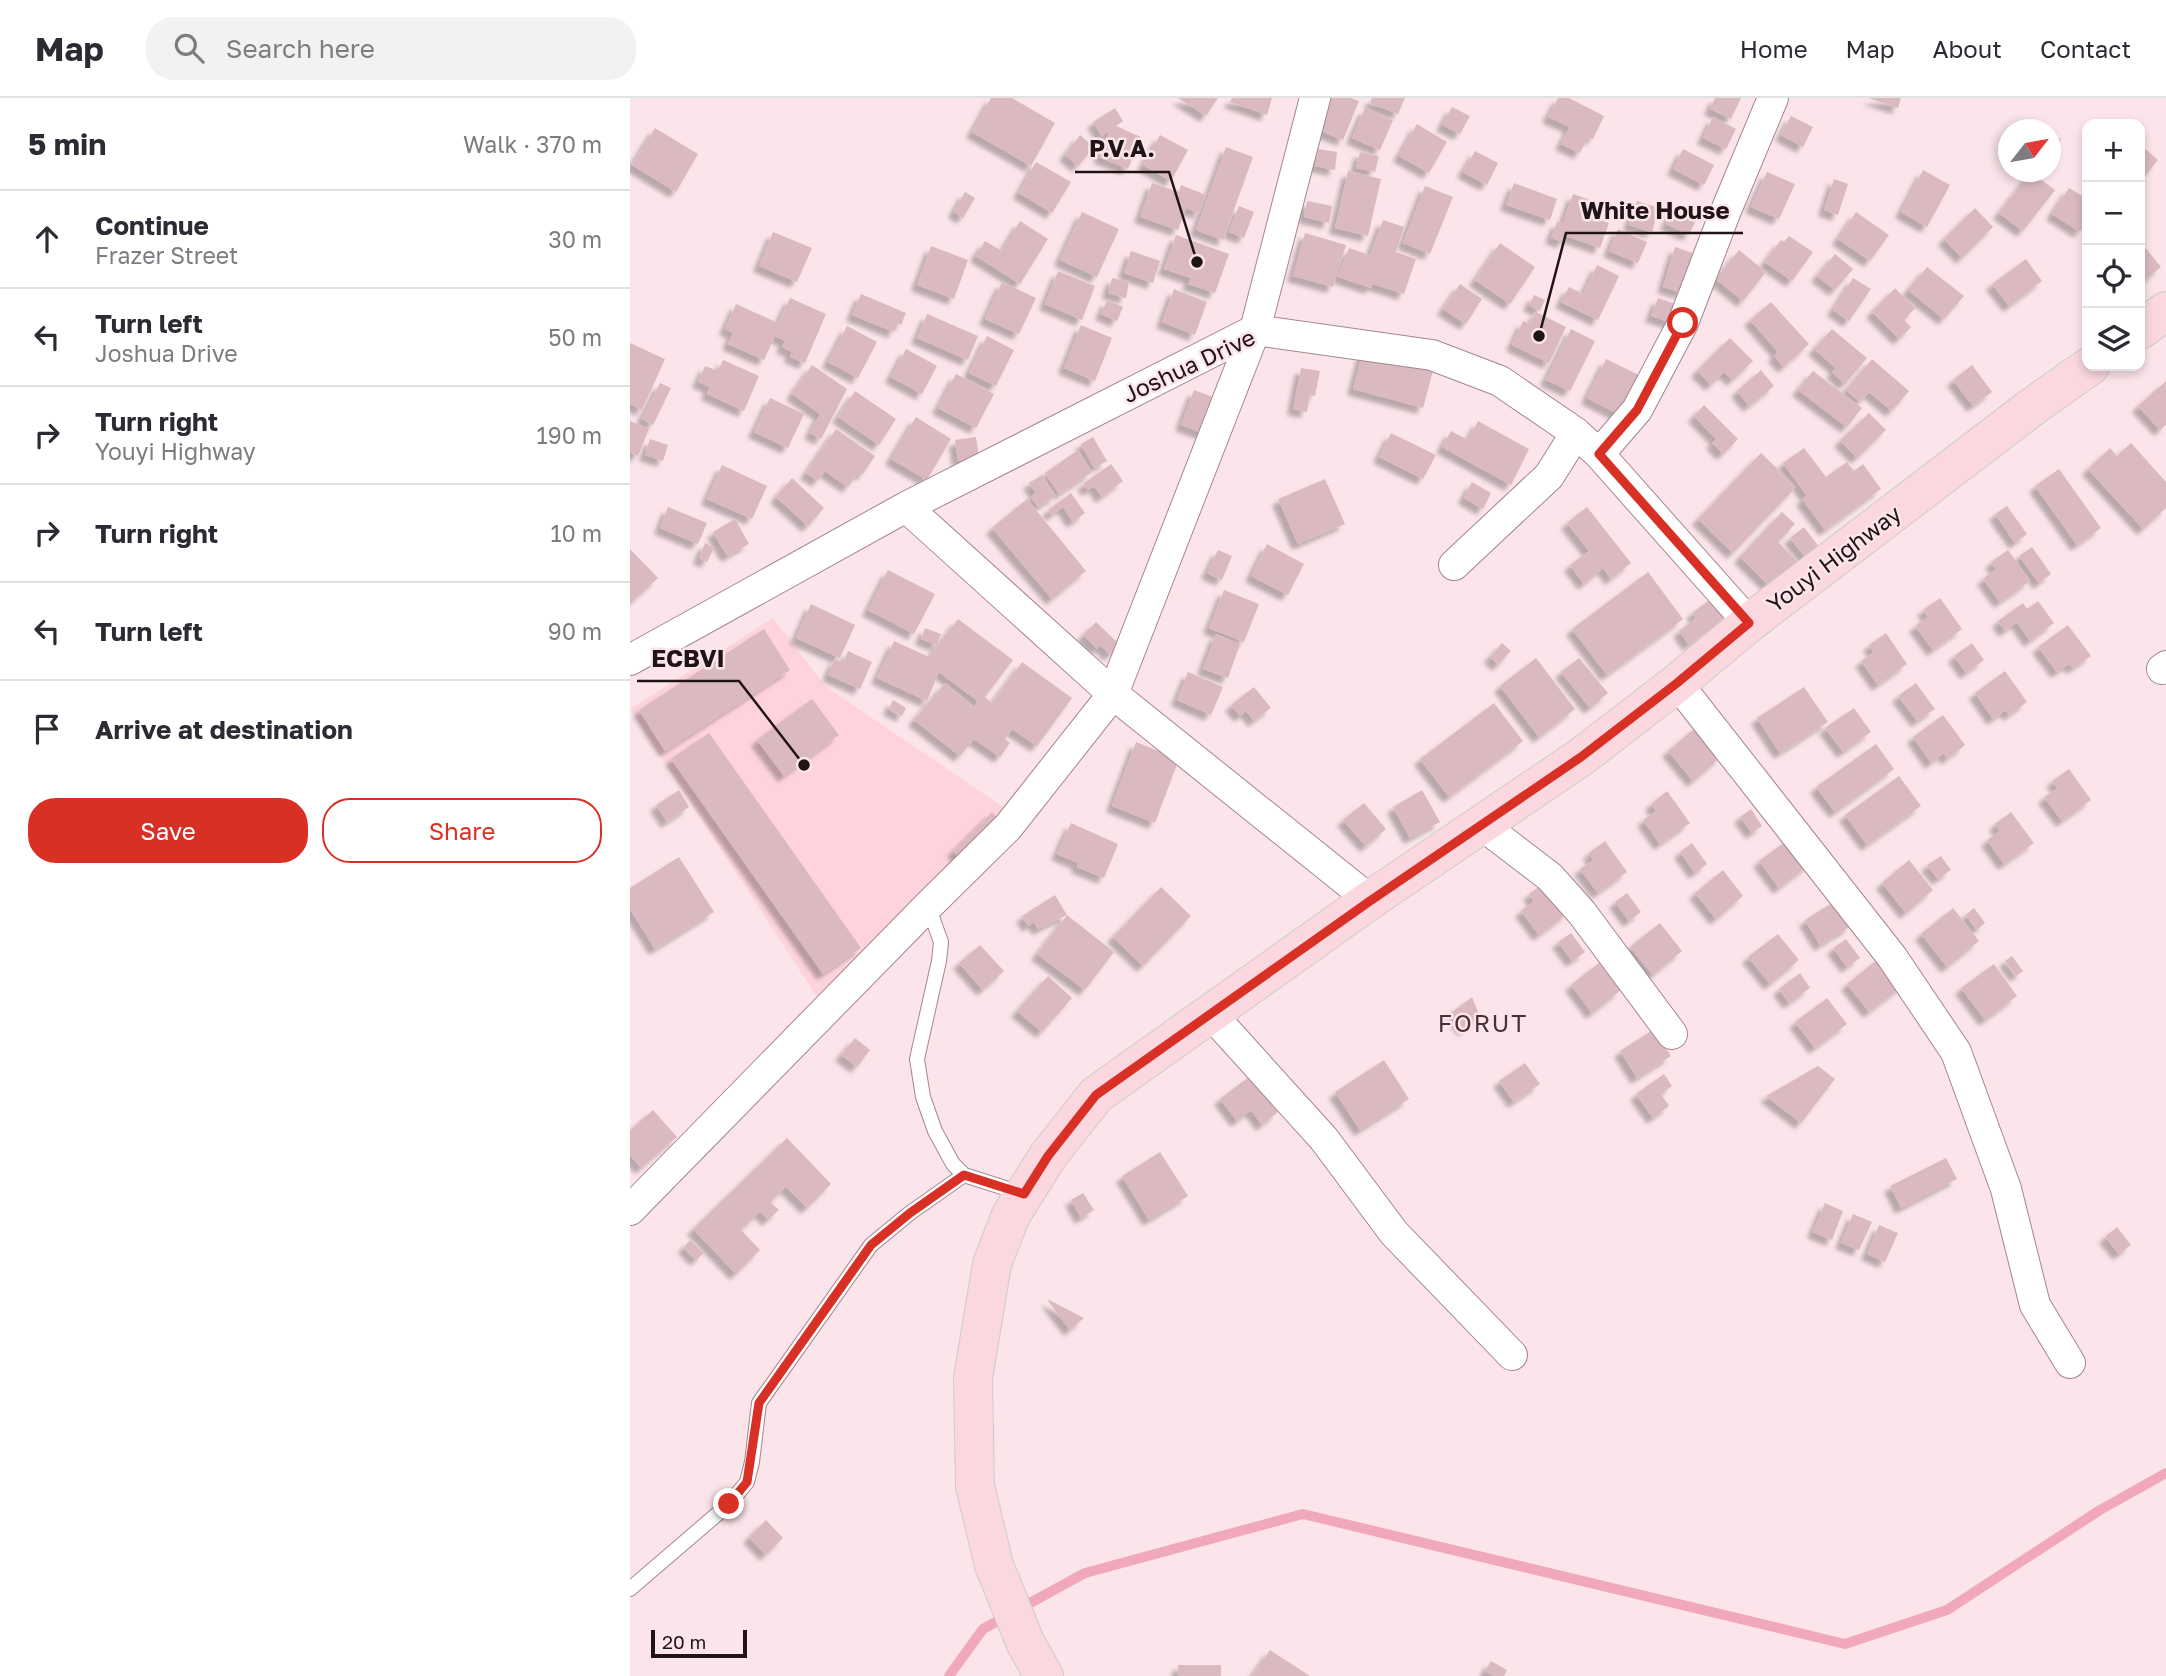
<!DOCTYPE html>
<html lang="en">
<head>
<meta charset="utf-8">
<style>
  body { margin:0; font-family:"Golos Text",sans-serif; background:#f2f2f3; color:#2b2b33 }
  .controls { position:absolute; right:21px; top:21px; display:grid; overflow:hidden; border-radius:14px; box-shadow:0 4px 10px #0003 }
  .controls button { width:63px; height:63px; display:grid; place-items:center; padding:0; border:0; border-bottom:2px solid #e1e1e2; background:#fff; color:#2b2b33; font:35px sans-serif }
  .compass { position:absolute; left:1368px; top:21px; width:63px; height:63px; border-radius:50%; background:#fff; box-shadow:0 4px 10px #0003; rotate:59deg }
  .scale { position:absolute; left:21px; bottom:18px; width:96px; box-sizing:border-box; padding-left:7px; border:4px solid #201417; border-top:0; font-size:19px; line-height:24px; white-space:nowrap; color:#201417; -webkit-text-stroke:5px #fbe5ea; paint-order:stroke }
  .stop { position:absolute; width:21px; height:21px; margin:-16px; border:5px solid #d93025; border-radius:50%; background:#fff }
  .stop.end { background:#d93025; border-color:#fff; box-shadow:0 2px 7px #0008 }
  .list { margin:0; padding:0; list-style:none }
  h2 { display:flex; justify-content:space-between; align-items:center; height:91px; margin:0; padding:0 28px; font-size:30px }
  h2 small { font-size:23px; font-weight:400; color:#7c7c81 }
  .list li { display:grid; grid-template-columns:46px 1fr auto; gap:21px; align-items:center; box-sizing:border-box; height:98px; padding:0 28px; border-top:2px solid #e1e1e2 }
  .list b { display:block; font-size:26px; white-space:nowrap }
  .list p { margin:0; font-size:23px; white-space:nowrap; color:#7c7c81 }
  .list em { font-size:23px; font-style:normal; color:#7c7c81 }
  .actions { display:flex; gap:14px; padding:21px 28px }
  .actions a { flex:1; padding:16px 0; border:2px solid #d93025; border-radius:28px; text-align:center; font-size:24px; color:#d93025 }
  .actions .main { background:#d93025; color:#fff }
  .icon { flex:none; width:38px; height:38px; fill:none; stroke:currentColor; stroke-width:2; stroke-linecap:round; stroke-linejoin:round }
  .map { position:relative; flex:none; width:1536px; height:1578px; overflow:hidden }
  header { display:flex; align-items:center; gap:42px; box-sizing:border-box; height:98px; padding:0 35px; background:#fff; border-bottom:2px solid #e1e1e2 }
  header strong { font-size:33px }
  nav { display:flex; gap:38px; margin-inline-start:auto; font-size:24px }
  .search { width:490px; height:63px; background:#f2f2f3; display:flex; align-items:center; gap:18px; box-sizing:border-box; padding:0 24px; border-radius:28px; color:#7c7c81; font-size:26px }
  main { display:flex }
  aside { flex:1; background:#fff }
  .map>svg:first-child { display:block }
  .built { fill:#fed3dd }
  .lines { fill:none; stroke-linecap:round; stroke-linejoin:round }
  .stream { stroke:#f1a8ba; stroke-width:10 }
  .building { fill:#dbb9c0; filter:url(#shadow) }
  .lane-casing { stroke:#a5868d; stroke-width:16 }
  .street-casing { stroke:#a5868d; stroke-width:32 }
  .primary-casing { stroke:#cecbcc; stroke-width:40 }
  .lane { stroke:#fff; stroke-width:14 }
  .street { stroke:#fff; stroke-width:30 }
  .primary { stroke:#fbd7df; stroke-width:38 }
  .route { stroke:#d93025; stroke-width:9 }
  .labels { text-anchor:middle; stroke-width:5; stroke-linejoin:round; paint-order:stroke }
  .street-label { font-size:23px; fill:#201417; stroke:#fbe5ea }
  .neighbourhood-label { font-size:24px; letter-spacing:2px; fill:#492f36; stroke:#fbe5ea }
  .leader { fill:none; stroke:#201417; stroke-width:2.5 }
  .callout-dot { fill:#201417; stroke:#fbe5ea; stroke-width:2.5 }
  .callout-label { font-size:24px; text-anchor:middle; font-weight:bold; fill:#201417; stroke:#fbe5ea; stroke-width:5; stroke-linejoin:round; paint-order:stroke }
</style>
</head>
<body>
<header>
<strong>Map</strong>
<div class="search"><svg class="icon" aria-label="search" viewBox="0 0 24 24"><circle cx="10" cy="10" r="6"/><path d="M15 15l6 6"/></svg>Search here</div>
<nav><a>Home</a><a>Map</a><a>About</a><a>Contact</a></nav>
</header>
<main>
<aside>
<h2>5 min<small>Walk · 370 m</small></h2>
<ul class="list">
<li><svg class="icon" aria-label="ahead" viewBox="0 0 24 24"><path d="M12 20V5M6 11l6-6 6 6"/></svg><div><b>Continue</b><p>Frazer Street</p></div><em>30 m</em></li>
<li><svg class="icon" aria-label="left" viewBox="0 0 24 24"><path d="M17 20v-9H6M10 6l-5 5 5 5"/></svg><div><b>Turn left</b><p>Joshua Drive</p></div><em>50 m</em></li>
<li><svg class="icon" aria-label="right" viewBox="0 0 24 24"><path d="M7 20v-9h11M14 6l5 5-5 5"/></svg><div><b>Turn right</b><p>Youyi Highway</p></div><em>190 m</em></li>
<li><svg class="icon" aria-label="right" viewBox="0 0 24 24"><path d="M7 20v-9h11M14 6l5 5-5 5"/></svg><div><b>Turn right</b></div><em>10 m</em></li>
<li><svg class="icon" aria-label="left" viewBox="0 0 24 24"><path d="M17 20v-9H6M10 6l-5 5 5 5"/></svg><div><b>Turn left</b></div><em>90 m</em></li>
<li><svg class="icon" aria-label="arrive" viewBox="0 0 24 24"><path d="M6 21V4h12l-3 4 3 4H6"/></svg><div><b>Arrive at destination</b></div></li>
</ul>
<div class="actions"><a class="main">Save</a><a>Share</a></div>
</aside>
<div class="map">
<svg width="1536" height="1578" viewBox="0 0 1536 1578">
  <defs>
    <filter id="shadow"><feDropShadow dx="-6" dy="6" stdDeviation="2" flood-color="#0004"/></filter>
  </defs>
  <rect width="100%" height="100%" fill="#fbe5ea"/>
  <path class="built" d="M143,520L195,588L394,723L198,916L0,611Z"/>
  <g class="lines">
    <path class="stream" d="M389,1511L455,1475L673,1416L1215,1546L1317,1512L1470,1412L1536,1375
      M319,1578L353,1531L375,1519"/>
  </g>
  <path class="building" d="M361,0H382L425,25L401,68L342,34Z
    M548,0H588L576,18Z
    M602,0H642L637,17L600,4Z
    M700,0H721L729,3L713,42L686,31Z
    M742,0H775L768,16L740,5Z
    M928,0H939L974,18L963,41L958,39L950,55L931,46L940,29L918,19Z
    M1085,0H1111L1101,21L1080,11Z
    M1238,0H1271L1268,10Z
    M822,9L840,18L830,36L812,27Z
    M485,10L493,23L486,28L511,39L498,71L469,59L480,32L472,38L463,24Z
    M735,10L763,22L750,52L722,40Z
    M1161,18L1183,29L1173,49L1151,37Z
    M1083,19L1106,31L1096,51L1073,40Z
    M787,26L817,44L799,75L769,58Z
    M25,30L68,56L46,94L2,67Z
    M1420,36L1431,41L1421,66H1420Z
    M450,37L464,49L448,68L435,57Z
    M530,37L558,52L541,83L513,67Z
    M1510,46L1528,62L1510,84Z
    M596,49L623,59L593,142L566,132Z
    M688,51L707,54L705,72L685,68Z
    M1053,51L1084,67L1074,87L1043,71Z
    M845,53L868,65L857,87L833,74Z
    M730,54L749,58L745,74L726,70Z
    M406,64L441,84L422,115L389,95Z
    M1293,72L1320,87L1297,129L1271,114Z
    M718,73L751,81L738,138L705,130Z
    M1137,74L1165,86L1149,121L1121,109Z
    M1401,74L1425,92L1393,133L1369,115Z
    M1204,81L1218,86L1208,117L1194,112Z
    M522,85L549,94L551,87L576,97L569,115L556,110L548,132L510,119Z
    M884,85L927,101L920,122L876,107Z
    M795,88L823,99L800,156L773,145Z
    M1439,90L1457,101V123L1450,134L1422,116Z
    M335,94L345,100L333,120L324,114Z
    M943,96L958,101L953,116L979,125L970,150L936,138L933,144L921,140L927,124L933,125Z
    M677,103L702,108L699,125L674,119Z
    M1007,103L1029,110L1022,134L999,127Z
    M609,108L624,114L614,140L599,134Z
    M1345,110L1363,129L1332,160L1314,141Z
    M1043,111L1066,122L1059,137L1036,126Z
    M452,114L489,131L467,179L430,162Z
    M1226,114L1259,137L1240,163L1208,141Z
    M753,122L774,129L766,154L786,161L774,196L743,186L741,190L708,179L719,150L740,157Z
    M390,123L418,141L390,186L346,158L355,143L372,153Z
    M988,131L1017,144L1008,165L979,153Z
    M143,134L182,150L167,184L129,168Z
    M675,135L716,147L703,189L663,178Z
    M546,137L599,156L585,195L558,186L561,180L534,171Z
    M1159,138L1183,154L1162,183L1135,164L1151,142L1154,144Z
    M870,145L905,169L880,206L845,182Z
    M1513,147L1531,169L1510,186V149Z
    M301,148L338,162L324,201L287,187Z
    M1045,149L1066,156L1053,195L1033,189Z
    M1109,152L1136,174L1113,203L1086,181Z
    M501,153L530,163L523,185L494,175Z
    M1205,156L1223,171L1205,192L1187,178Z
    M1396,161L1412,183L1379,208L1362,186Z
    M967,167L989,178L968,222L931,204L939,189L953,196Z
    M1297,169L1334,198L1314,221L1278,192Z
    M428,173L465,188L452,222L415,206Z
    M482,180L499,184L496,200L478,195Z
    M1223,180L1241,191L1219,223L1203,212Z
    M372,184L406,200L389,236L355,221Z
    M830,186L852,201L836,226L813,211Z
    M1265,190L1285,210L1274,222L1281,229L1269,241L1242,214Z
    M544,191L577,204L565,237L532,224Z
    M231,196L276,215L271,227L268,225L264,234L222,217Z
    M904,197L915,202L910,213L899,207Z
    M160,200L196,216L175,265L160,259L162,254L152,249L155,243L145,238L134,262L98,246L103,235L95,231L106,206L148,225Z
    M1028,200L1051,208L1045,226L1021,218Z
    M477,202L493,209L487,223L471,216Z
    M1141,204L1179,246L1154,269L1144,258L1148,254L1120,222Z
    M906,214L936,229L919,265L882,247L893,223L900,226Z
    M297,216L348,238L338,262L287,240Z
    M451,227L482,240L465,283L434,270Z
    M217,228L247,244L228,280L198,264Z
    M941,231L965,243L940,293L916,282Z
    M1202,231L1237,260L1215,286L1202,274L1206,270L1184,251Z
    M357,238L384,252L366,288L339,275Z
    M1100,240L1123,263L1103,282L1094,274L1081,287L1067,273Z
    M0,245L35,261L12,312L0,306Z
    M276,251L307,268L292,296L261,279Z
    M733,254L803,273L793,310L723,291Z
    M976,261L1011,278L992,318L957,300Z
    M1242,261L1279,293L1262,313L1239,294L1230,304L1216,292Z
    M93,262L129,278L114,313L77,296L80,289L68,284L75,268L88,273Z
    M182,267L217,291L191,341L180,335L190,316L162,296Z
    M1342,267L1362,294L1343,308L1323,282Z
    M671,270L690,273L685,298L680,297L677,314L663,311Z
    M1131,272L1144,288L1119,308L1107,293Z
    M1183,273L1232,310L1217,329L1168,292Z
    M326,276L364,296L346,330L308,310Z
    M1536,283V327L1530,332L1508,308Z
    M30,285L41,290L23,327L12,321Z
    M564,292L593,303L581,338L551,327Z
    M225,293L266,321L249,347L208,319Z
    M140,300L174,316L158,350L124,334Z
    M1074,307L1108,341L1093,356L1082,345L1086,341L1064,318Z
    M1239,315L1256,332L1227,360L1210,343Z
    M286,319L321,341L297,382L261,361Z
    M0,323L19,331L8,358L0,354Z
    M848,323L899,351L881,387L812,349L821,333L838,342Z
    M206,331L245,358L232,377L229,374L218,389L195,373L188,383L176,375Z
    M761,335L806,357L793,381L749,359Z
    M346,339L349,359L328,363L325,342Z
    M463,339L477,363L464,370L451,346Z
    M20,341L38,347L33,363L15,357Z
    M1501,345L1536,384V410L1513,431L1458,371L1480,350L1487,358Z
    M1174,350L1196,379L1217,364L1224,373L1233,366L1251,391L1195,432L1172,401L1177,398L1153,365Z
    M448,352L462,374L429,396L415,375Z
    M1131,355L1166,389L1103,455L1068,421Z
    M481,366L493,383L472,399L464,388L458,392L453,386Z
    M92,367L137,388L122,421L77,401Z
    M1429,371L1471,430L1447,447L1405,388Z
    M412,377L426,398L408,409L401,399L406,395L399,385Z
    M162,380L194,410L178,428L146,399Z
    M695,381L715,426L668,446L648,401Z
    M842,384L861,395L853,411L834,400Z
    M441,395L455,415L443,424L433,409L422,417L418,412Z
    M397,401L456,473L422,501L362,430Z
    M1377,408L1397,436L1385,445L1365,416Z
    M38,409L77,425L68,446L30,430Z
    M957,409L1001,465L981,481L973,470L954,486L940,467L959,453L937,425Z
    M1152,414L1165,426L1148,444L1169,465L1151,485L1145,479L1138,487L1110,459Z
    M105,421L119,446L97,458L83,434Z
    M1174,429L1189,449L1175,459L1160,440Z
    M75,445L84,450L77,464L69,460Z
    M637,446L674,466L658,497L621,478Z
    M1402,449L1421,476L1409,485L1389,458Z
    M0,451L28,480L0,506Z
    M588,452L602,458L592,482L577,475Z
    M1378,452L1400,483L1370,504L1353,481L1366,471L1361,464Z
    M258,472L305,496L284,536L238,512Z
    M1018,474L1053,521L977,577L942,531Z
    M594,492L629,506L614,544L579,530Z
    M1085,498L1096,520L1059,547L1049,533L1066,520L1062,515Z
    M1310,500L1332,531L1303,552L1285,528L1298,519L1293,512Z
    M1408,503L1424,525L1400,543L1387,524L1375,533L1368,523L1393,505L1397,511Z
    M181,506L225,527L210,560L166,540Z
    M328,521L383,562L355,599L362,605L392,564L442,600L407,648L382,631L375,641L380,645L370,659L344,641L330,658L284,622L315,585L344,609L348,603L309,574L297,603L247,580L264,543L299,559Z
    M466,524L490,547L480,557L470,547L467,551L453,537Z
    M1438,527L1461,558L1443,570L1439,566L1427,574L1408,549Z
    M295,530L311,536L307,547L291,541Z
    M134,531L160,572L35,653L9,612Z
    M1256,535L1277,566L1248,587L1231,563L1244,554L1239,547Z
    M586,536L610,546L598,580L573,571Z
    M872,545L881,553L868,567L860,559Z
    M1342,545L1354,562L1336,575L1324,558Z
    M218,553L242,564L230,591L198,577L205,561L213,565Z
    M906,560L945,611L909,639L870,588Z
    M949,560L978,595L960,610L931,574Z
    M1375,573L1397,604L1379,617L1376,612L1363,621L1345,595Z
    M558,574L593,589L581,617L547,602Z
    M1286,585L1305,611L1287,623L1268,598Z
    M624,589L641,610L624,623L616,613L610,618L601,607Z
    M1174,589L1198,624L1150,655L1127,620Z
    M182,601L209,637L154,678L127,642Z
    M263,602L276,610L272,618L259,611Z
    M864,605L893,643L819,699L790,661Z
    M1224,610L1241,634L1213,654L1195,630Z
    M1313,617L1335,647L1317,661L1314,655L1301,665L1283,639Z
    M1066,629L1091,659L1063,683L1038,653Z
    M79,635L231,850L193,876L41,661Z
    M506,644L549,661L525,725L482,708Z
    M1246,646L1264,671L1205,714L1186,689Z
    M1439,671L1461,702L1432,723L1414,699L1428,690L1422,683Z
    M1269,678L1291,708L1237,747L1215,717Z
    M49,692L59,709L37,724L26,707Z
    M792,692L810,724L780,740L763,709Z
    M1037,693L1060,725L1030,746L1013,722L1026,713L1021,706Z
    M734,705L756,731L736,748L713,722Z
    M1121,711L1132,728L1122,735L1110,719Z
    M362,714L375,727L336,767L323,753Z
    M1381,714L1404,745L1374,766L1357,742L1370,733L1365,726Z
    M441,725L488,746L474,780L447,769L448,765L427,756Z
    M1160,740L1180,766L1149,790L1129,763Z
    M975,743L997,774L968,795L950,771L963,762L959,755Z
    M1062,745L1077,766L1065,775L1050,754Z
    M1311,758L1321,772L1308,781L1297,767Z
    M49,759L84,814L25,851L0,811V790Z
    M1279,762L1303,792L1276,815L1252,785Z
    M1093,772L1113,798L1086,821L1065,795Z
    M916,784L938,815L909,837L891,813L904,803L899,796Z
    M531,789L561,818L513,868L483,839Z
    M997,795L1011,814L999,823L985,804Z
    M425,797L437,817L408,831L404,824L398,828L392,818Z
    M1205,803L1221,828L1190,847L1175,822Z
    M1323,810L1349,843L1317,869L1291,836Z
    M1344,810L1355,825L1347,832L1336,817Z
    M437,817L484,854L455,892L407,856Z
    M1030,825L1052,853L1023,877L1000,849Z
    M941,835L955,854L942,863L928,844Z
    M1148,836L1169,862L1140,886L1118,859Z
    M1216,841L1230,860L1217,869L1203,850Z
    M350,847L374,873L353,892L329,865Z
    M1252,858L1275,886L1239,914L1217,886Z
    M1382,858L1393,873L1386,878L1375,863Z
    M970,864L991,892L962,915L941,887Z
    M1364,866L1387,898L1355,922L1331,890Z
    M1170,875L1180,890L1159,905L1149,891Z
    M418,878L442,900L412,934L387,913Z
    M842,899L850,919L834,932L821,915Z
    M1197,900L1217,926L1185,950L1165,924Z
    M1024,931L1041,958L1007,980L990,953Z
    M225,940L240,952L227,969L211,957Z
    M754,962L779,1001L730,1032L705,994Z
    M895,965L910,986L884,1004L869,983Z
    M1188,968L1205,981L1171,1025L1136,998Z
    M1034,976L1042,988L1031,996L1039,1008L1023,1020L1006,996Z
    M620,978L648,1014L632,1027L621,1012L607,1023L590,1001Z
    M23,1012L47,1039L11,1070L0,1057V1032Z
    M157,1040L201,1086L177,1110L156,1089L140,1104L149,1112L138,1122L130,1114L111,1132L130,1152L106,1176L63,1131Z
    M530,1054L558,1098L519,1122L492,1078Z
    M1316,1060L1327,1081L1271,1110L1260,1088Z
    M453,1095L464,1112L451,1120L441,1102Z
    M1195,1105L1213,1113L1202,1142L1183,1134Z
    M1223,1116L1242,1124L1229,1152L1211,1145Z
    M1249,1127L1268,1135L1255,1164L1237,1156Z
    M1487,1129L1501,1147L1489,1156L1475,1139Z
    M60,1142L74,1155L66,1162L54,1149Z
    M417,1201L454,1220L440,1232L426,1214Z
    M136,1422L153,1440L136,1457L119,1439Z
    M640,1552L680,1578H622Z
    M861,1563L877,1572L874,1578H863L855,1573Z
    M548,1567H591V1578H548Z"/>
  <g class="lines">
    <g class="lane-casing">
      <path id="lane" d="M298,808L311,844L309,863L287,961L293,999L305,1033L323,1066L334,1077L391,1095
        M0,1491L99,1406L117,1384L122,1364L129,1305L241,1147L280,1115L334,1077"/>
    </g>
    <g class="street-casing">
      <path id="street" d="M969,356L1007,312L1053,225L1095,115L1143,0
        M276,409L483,596L740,802
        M824,467L919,378L946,335
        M0,562L276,409L625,232L802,257L870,283L946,335L969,356L1119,525
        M1532,571L1536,568
        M1047,585L1262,859L1326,954L1376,1091L1405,1207L1440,1265
        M852,727L920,779L952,815L1042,936
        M581,916L694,1041L764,1135L882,1257
        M0,1112L298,808L378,729L483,596L625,232L685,0"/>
    </g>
    <g class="primary-casing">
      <path id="primary" d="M1510,232L1536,213
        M414,1578L395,1544L364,1467L345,1388L343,1280L362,1166L381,1117L418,1058L466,997L740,802L951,659L1047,585L1119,525L1402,309L1460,268"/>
    </g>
    <use href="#lane" class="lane"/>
    <use href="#street" class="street"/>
    <use href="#primary" class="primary"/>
  </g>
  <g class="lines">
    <path class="route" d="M99,1406L117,1384L129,1305L241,1147L280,1115L334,1077L394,1096L418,1058L466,997L740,803L951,659L1047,585L1119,525L969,356L1007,312L1053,225"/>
  </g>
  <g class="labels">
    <g class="street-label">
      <text transform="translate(559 268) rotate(-25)" y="8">Joshua Drive</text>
      <text transform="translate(1204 461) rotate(-37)" y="8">Youyi Highway</text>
    </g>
    <g class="neighbourhood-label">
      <text x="853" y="934">FORUT</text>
    </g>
  </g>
  <path class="leader" d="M567 164L539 74H445M909 238L936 135H1113M174 667L109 583H7"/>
  <g class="callout-dot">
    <circle cx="567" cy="164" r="7"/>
    <circle cx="909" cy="238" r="7"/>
    <circle cx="174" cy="667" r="7"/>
  </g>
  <g class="callout-label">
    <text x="492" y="59">P.V.A.</text>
    <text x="1025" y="121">White House</text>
    <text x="58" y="569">ECBVI</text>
  </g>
</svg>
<div class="controls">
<button>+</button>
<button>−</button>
<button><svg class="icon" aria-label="locate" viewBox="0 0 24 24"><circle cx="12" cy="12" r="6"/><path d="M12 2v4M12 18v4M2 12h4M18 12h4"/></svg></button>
<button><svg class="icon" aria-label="layers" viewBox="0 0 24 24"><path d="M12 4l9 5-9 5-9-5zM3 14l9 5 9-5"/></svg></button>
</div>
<svg class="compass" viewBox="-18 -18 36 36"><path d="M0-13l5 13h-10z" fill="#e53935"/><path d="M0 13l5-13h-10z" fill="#7c7c81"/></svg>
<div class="scale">20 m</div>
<div class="stop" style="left:1053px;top:225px"></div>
<div class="stop end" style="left:99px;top:1406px"></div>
</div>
</main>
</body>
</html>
